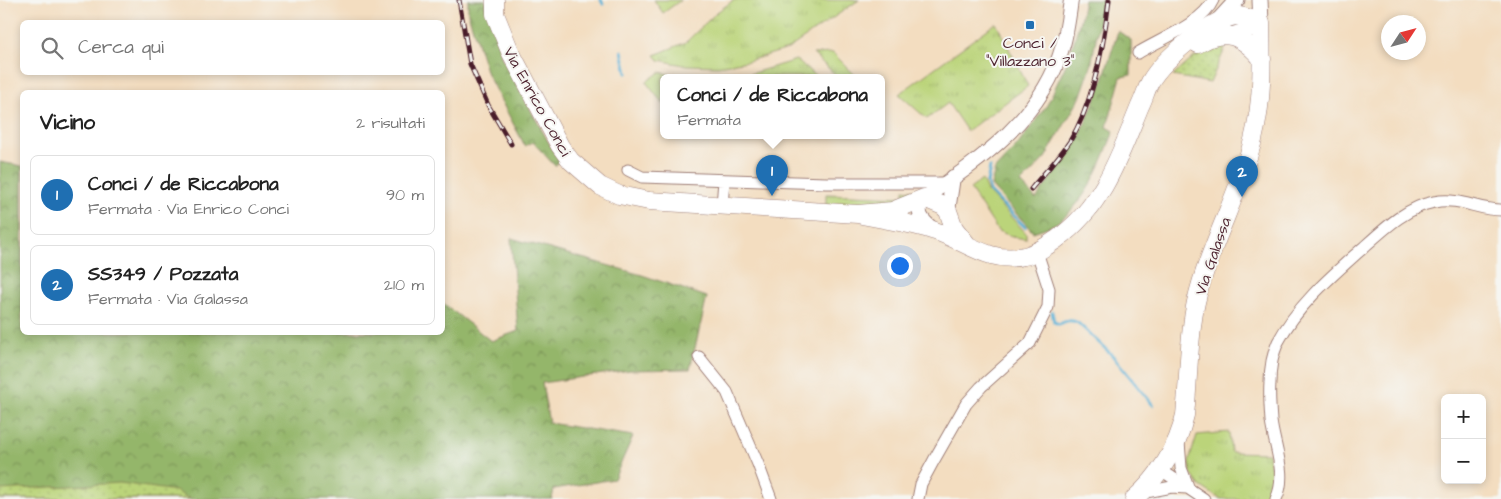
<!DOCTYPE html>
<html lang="it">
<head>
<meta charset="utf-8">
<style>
  body { margin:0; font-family:"Architects Daughter",sans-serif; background:#f2f2f2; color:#222 }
  .controls { position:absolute; right:15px; bottom:15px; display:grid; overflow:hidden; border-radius:8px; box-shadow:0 2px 8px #0003 }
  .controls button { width:45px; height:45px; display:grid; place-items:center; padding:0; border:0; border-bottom:1px solid #e0e0e0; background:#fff; color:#222; font:25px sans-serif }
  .compass { position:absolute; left:1381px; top:15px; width:45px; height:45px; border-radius:50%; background:#fff; box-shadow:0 2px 8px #0003; rotate:54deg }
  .you { position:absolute; left:899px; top:265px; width:18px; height:18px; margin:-12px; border:4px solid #fff; border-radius:50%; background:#1a73e8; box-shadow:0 0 0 8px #1a73e833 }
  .badge { display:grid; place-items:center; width:32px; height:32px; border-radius:50%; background:#1f6fb2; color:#fff; font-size:16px; font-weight:700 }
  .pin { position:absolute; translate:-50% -41px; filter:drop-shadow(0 1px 2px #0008) }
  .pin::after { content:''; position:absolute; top:26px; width:18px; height:15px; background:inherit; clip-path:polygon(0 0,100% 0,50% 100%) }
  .popup { position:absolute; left:660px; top:74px; width:225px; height:65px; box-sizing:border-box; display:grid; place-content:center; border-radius:8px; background:#fff; filter:drop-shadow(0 1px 4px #0005); font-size:16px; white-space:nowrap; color:#767676 }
  .popup b { font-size:19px; color:#222 }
  .popup::after { content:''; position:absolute; left:50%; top:100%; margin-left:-10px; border:10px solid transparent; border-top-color:#fff }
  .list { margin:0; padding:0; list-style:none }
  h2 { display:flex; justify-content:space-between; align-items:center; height:65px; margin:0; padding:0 20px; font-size:21px }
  h2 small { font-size:16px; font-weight:400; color:#767676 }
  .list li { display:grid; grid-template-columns:32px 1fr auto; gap:15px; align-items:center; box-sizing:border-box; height:80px; margin:0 10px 10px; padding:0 10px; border:1px solid #e0e0e0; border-radius:8px }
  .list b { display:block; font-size:19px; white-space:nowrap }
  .list p { margin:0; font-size:16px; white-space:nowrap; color:#767676 }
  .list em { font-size:16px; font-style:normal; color:#767676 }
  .icon { flex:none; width:28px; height:28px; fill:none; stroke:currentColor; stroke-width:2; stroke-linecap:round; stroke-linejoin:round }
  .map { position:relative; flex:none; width:1501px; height:499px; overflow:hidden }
  .search { position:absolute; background:#fff; box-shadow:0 2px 8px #0003; left:20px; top:20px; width:425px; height:55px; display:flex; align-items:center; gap:12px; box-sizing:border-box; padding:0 18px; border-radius:8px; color:#767676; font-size:19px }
  .panel { position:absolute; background:#fff; box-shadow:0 2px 8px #0003; left:20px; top:90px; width:425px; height:245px; border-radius:8px }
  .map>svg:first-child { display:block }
  .grass { fill:url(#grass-tufts); stroke:#827a52 }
  .forest { fill:url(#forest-crowns); stroke:#6f6a4a }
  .park { fill:url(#park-dots); stroke:#827a52 }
  .garden { fill:#bbd47a; stroke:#827a52 }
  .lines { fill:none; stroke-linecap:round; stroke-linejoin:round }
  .stream { stroke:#59b0d5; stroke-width:3 }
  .minor-casing { stroke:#9e7e76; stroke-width:13 }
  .tertiary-casing { stroke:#9e7e76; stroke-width:16 }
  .secondary-casing { stroke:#9e7e76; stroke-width:17 }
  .primary-casing { stroke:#9e7e76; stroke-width:19 }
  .minor { stroke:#fff; stroke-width:11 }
  .tertiary { stroke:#fff; stroke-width:14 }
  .secondary { stroke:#fff; stroke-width:15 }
  .primary { stroke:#fff; stroke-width:18 }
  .rail-casing { stroke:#4a1f2b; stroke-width:5 }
  .rail { stroke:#f6f6f2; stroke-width:3; stroke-dasharray:9; stroke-linecap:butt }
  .poi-dot { fill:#1f6fb2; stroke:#f6f6f2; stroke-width:2 }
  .labels { text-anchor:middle; stroke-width:4; stroke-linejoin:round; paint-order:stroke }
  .poi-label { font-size:16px; fill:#4a1f2b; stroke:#f6f6f2 }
  .street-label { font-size:16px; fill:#4a1f2b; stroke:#f6f6f2 }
</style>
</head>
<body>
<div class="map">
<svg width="1501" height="499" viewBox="0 0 1501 499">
  <defs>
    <pattern id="grass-tufts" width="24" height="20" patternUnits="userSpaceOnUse" patternTransform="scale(1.25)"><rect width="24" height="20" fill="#bbd47a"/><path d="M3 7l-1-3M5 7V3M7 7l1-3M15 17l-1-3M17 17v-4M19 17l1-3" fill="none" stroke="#a2b66a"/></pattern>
    <pattern id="forest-crowns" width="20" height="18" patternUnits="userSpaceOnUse" patternTransform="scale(1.25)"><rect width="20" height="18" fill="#94b66a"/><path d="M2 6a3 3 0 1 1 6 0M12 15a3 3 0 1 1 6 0" fill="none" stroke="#7b9357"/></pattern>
    <pattern id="park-dots" width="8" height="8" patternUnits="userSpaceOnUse" patternTransform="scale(1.25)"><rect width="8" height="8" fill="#bbd47a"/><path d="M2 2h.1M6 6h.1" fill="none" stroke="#a2b66a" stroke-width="1.8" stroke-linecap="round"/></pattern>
  </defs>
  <rect width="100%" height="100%" fill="#f6f6f2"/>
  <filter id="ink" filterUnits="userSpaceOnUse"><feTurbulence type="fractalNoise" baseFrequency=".02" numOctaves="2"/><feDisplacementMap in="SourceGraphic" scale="10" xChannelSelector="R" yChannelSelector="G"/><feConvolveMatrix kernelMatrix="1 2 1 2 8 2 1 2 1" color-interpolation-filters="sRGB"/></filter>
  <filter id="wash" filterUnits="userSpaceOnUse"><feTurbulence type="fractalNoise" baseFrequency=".0096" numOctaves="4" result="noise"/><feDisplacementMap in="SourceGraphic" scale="20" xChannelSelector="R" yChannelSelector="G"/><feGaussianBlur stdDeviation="1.12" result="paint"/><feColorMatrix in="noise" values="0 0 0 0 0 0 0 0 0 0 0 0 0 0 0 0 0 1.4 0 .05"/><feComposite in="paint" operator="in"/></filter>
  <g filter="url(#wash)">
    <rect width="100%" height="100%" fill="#f3ddc0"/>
    <path class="grass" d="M734,0H859L788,49L748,61L718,66L683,65L659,60L655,55L686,42L717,12Z
      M996,23L1028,86L967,131L948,103L927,119L899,94Z
      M833,53L856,76L855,77H838L813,54Z
      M796,60L817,77H740Z
      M660,72L680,77H663V104L646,82Z
      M904,189L917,191C903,198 886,207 870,203L869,205L826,206V194L904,197Z
      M1229,432L1231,452L1269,453L1271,472V489L1264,499H1220L1200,486L1191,474L1189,461L1197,435Z"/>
    <path class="forest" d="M468,0H485L502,58L559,161L555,166L533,142L525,146L487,74L468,13Z
      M1084,0H1103L1091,66L1080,98L1045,158L1021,183L1036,199L1081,133L1101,86L1118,31L1131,40V75L1121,77L1107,127L1114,131C1101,164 1088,200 1058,222C1051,227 1041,229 1033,232L991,186L995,169L1017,146L1047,105L1069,58L1080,21Z
      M0,162L22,166V332H442L443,303L491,341L518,331L511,238L642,275L707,297L690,369L630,370L542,383L549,423L633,436L614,479L554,489L552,499H0Z"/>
    <path class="park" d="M1216,44H1227L1210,83L1173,76L1199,53Z
      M120,483L176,491L190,499H0V490Z"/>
    <path class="garden" d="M654,0H681L663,13Z
      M982,180L987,191L1026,233V239L1014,237L998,231L970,189Z"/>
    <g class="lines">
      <path class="stream" d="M601,0L603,4
        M622,51L627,73
        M990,167L987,183L990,192L1025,227
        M1052,312L1054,322L1059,324C1066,321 1071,319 1078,323L1112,355L1153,405"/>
    </g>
  </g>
  <g filter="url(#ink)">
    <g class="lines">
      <g class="minor-casing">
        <path id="minor" d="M1138,53C1159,40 1203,23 1213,0
          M628,170L642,177L826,183H945
          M722,206L724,180
          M699,357L727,392L758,464L771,499
          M1179,442L1181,468L1189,489
          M1161,470L1204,499
          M1141,493L1172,487L1187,488
          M918,499L921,484L934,460L966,404L981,387L1030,343L1048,307L1049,289L1037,252
          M1276,499C1288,475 1274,446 1271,421C1270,408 1269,395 1270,383C1270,368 1272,355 1278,342C1298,304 1333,275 1364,247C1384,229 1407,207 1434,202C1461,197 1476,210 1501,210"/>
      </g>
      <g class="tertiary-casing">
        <path id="tertiary" d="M948,211L953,177
          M934,230C921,220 915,213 924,198C982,159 1044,116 1063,45C1067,31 1069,15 1071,0"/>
      </g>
      <g class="secondary-casing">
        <path id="secondary" d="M1216,23L1237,0
          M1232,35L1251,29L1261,23L1260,0"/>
      </g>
      <g class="primary-casing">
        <path id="primary" d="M495,0V14L510,51L560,146L571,161L600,186L619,195L649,201L858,214L892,211L924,198L943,206L948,211L954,228L966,243
          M1198,44C1226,27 1242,36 1262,59
          M858,214C883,220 910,222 935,231C966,241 989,264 1024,256C1036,254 1047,246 1057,239C1103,206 1119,157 1140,106C1144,98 1146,90 1150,82C1163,59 1213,16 1239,16C1247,17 1254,20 1261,23C1262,63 1263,101 1253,140C1239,195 1209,246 1196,302C1188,338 1189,378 1185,415C1177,449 1160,476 1134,499"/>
      </g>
      <use href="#minor" class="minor"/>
      <use href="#tertiary" class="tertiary"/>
      <use href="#secondary" class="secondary"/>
      <use href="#primary" class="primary"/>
      <g class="rail-casing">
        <path id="rail" d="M459,0L470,64L488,105L511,144
          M1031,189C1044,173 1059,158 1070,141C1093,104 1104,43 1109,0"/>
      </g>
      <use href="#rail" class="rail"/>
    </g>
  </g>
  <rect class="poi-dot" x="1025" y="20" width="10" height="10" rx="2.5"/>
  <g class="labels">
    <g class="poi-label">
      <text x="1030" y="48">Conci /<tspan x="1030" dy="18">"Villazzano 3"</tspan></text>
    </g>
    <g class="street-label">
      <text transform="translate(538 101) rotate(61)" y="6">Via Enrico Conci</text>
      <text transform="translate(1212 256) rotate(-71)" y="6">Via Galassa</text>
    </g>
  </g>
</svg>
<div class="controls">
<button>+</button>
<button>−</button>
</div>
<svg class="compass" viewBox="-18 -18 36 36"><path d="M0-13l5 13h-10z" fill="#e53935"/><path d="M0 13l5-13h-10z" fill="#767676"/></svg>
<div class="you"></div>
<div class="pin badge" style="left:772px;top:196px">1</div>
<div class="popup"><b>Conci / de Riccabona</b>Fermata</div>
<div class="pin badge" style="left:1242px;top:197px">2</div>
<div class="search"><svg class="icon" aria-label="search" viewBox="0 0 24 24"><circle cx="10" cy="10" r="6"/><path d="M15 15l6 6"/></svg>Cerca qui</div>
<section class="panel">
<h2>Vicino<small>2 risultati</small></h2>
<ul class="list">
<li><span class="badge">1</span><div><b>Conci / de Riccabona</b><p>Fermata · Via Enrico Conci</p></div><em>90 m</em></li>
<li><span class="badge">2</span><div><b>SS349 / Pozzata</b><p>Fermata · Via Galassa</p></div><em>210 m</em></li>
</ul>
</section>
</div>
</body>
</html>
